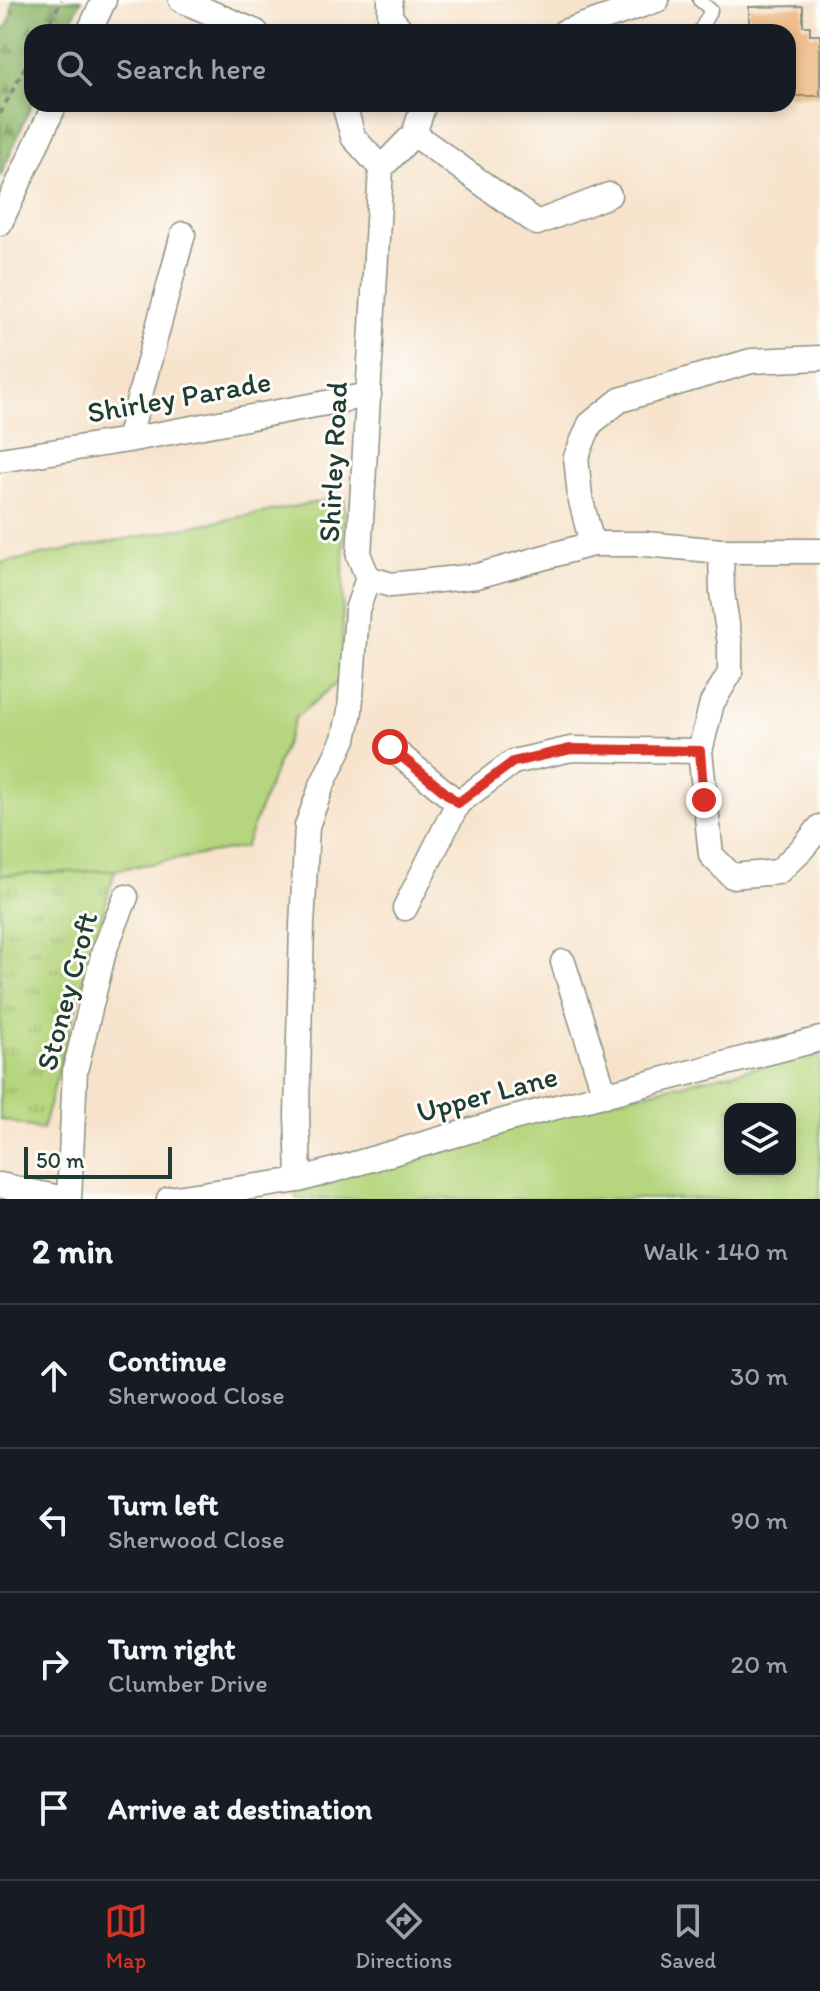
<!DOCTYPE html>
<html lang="en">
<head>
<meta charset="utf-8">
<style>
  body { margin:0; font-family:Itim,sans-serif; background:#20242c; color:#f1f3f6 }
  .controls { position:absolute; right:24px; bottom:24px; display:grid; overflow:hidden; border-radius:16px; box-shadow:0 4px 12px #0003 }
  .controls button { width:72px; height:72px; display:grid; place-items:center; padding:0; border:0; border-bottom:2px solid #363941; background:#171b24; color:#f1f3f6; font:40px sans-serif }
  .scale { position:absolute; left:24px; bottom:20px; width:148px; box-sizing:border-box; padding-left:8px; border:4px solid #1f3d34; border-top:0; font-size:22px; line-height:28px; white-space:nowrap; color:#1f3d34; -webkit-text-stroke:6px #fdfcf7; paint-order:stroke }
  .stop { position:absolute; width:24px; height:24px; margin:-18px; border:6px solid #d93025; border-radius:50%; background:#fff }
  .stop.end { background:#d93025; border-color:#fff; box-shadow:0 2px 8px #0008 }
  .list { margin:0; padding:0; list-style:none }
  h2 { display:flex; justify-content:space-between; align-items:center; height:104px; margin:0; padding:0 32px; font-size:34px }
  h2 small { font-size:26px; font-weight:400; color:#9ea1a6 }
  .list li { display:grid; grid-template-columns:52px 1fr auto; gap:24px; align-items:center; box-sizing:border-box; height:144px; padding:0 32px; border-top:2px solid #363941 }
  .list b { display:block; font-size:30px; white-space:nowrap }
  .list p { margin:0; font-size:26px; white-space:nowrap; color:#9ea1a6 }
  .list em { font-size:26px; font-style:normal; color:#9ea1a6 }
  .icon { flex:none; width:44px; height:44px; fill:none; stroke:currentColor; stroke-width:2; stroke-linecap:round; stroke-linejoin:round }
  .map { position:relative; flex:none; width:820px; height:1199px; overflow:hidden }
  .search { position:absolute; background:#171b24; box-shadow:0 4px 12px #0003; left:24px; right:24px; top:24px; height:88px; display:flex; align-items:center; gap:20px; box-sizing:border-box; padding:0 28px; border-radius:24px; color:#9ea1a6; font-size:30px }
  .sheet { height:680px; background:#171b24 }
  nav { display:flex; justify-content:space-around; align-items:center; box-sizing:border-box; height:112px; border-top:2px solid #363941; background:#171b24; font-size:22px; color:#9ea1a6 }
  nav a { display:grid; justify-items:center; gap:4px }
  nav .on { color:#d93025 }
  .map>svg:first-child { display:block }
  .grass { fill:url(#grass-tufts); stroke:#6a8a59; stroke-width:2 }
  .forest { fill:url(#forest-firs); stroke:#587a50; stroke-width:2 }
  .park { fill:#b5d67e; stroke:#6a8a59; stroke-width:2; fill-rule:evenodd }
  .building { fill:#ecb57c }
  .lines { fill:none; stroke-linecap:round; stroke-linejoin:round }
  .service-casing { stroke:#8b9080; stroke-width:15 }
  .minor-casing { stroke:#8b9080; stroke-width:27 }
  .path { stroke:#8b9080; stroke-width:4; stroke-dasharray:6 6; stroke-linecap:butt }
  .service { stroke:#fff; stroke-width:12 }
  .minor { stroke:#fff; stroke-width:24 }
  .route { stroke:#d93025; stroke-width:10 }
  .labels { text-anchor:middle; stroke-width:6; stroke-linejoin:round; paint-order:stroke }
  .street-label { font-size:30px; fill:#1f3d34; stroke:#fdfcf7 }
</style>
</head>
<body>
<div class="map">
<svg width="820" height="1199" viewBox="0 0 820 1199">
  <defs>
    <pattern id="grass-tufts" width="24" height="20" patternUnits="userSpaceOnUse" patternTransform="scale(2)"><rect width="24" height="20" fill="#b5d67e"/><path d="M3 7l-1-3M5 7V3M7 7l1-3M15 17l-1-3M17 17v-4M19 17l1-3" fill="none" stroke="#93af68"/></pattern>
    <pattern id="forest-firs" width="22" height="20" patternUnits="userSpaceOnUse" patternTransform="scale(2)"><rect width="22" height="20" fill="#90b76d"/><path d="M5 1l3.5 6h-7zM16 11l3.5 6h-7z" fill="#75965a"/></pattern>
  </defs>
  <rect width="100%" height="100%" fill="#fdfcf7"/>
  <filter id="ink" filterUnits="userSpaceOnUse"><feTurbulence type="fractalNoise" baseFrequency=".0125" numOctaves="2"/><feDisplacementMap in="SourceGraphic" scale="16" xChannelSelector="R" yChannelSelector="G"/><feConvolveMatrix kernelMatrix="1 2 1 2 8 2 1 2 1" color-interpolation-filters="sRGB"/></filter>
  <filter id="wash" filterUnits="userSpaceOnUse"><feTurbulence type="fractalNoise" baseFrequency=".006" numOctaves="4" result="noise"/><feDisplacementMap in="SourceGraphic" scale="32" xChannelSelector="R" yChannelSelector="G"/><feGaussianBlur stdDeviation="1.8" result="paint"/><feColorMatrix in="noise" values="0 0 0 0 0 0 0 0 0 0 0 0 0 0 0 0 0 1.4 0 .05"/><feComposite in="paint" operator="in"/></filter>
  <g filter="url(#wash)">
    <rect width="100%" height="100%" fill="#f7e3cc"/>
    <path class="grass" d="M115,870L42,1130L0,1119V875Z"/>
    <path class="forest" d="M13,0H81L66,32H32V103L0,177V36L10,21Z"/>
    <path class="park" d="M344,497L342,679L296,717L245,847L115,870L0,875V563Z
      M820,1053V1199H297L291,1188L589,1105ZM730,1109H790V1169H730Z"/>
    <g id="blocks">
      <path class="building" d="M803,6V26H810V35H820V96H788V32H749V7Z"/>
    </g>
  </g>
  <g filter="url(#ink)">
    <use href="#blocks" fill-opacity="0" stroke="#8b9080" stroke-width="2"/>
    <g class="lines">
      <g class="service-casing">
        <path id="service" d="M699,0L711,10L700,30L701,32"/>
      </g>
      <g class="minor-casing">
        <path id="minor" d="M181,0L256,32
          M390,0V17L403,32
          M89,32L104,0
          M564,32L657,0
          M344,104L353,137L381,168
          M414,134L537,223L609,195
          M0,223L55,104
          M128,440L183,234
          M0,460L128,440L369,395
          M592,544L580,497L576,457L590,424L620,400L751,361L820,358
          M721,551L722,592L730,644V673L712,703L700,751L711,855L732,876L778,872L802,849L820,827
          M368,578L391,585L477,576L592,544H646L721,551H820
          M390,747L458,803L513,762L571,749L700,751
          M405,908L458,803
          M563,962L605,1095
          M299,1180L297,1114L302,926L307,826L322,785L344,739L350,711L357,610L368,578L359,556L381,168L414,134L424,104
          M0,1185L64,1199
          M69,1199L75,1071L104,951L126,897
          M169,1199L299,1180L510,1119L820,1039"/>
      </g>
      <path class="path" d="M44,32L62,0
        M0,114L32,54"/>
      <use href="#service" class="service"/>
      <use href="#minor" class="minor"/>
    </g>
  </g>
  <g class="lines" filter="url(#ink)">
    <path class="route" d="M390,747L458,803L513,762L571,749L700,751L704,800"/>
  </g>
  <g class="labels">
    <g class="street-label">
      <text transform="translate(179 397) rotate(-10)" y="10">Shirley Parade</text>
      <text transform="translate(333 462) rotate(-87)" y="10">Shirley Road</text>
      <text transform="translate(67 991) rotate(-75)" y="10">Stoney Croft</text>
      <text transform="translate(487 1094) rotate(-15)" y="10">Upper Lane</text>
    </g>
  </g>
</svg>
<div class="controls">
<button><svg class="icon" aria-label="layers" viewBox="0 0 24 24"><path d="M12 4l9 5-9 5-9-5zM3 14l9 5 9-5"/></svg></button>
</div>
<div class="scale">50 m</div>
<div class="stop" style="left:390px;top:747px"></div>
<div class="stop end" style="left:704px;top:800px"></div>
<div class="search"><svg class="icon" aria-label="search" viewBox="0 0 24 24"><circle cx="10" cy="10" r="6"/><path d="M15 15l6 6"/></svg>Search here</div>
</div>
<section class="sheet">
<h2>2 min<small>Walk · 140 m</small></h2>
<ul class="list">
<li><svg class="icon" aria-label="ahead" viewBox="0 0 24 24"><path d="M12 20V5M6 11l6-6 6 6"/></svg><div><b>Continue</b><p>Sherwood Close</p></div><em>30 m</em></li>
<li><svg class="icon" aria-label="left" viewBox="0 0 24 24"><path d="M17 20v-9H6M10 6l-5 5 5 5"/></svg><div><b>Turn left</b><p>Sherwood Close</p></div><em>90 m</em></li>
<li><svg class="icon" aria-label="right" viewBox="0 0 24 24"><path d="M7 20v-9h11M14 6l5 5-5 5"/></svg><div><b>Turn right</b><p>Clumber Drive</p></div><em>20 m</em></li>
<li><svg class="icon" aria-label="arrive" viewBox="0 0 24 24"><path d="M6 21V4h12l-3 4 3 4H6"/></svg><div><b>Arrive at destination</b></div></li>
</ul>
</section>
<nav>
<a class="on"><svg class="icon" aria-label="map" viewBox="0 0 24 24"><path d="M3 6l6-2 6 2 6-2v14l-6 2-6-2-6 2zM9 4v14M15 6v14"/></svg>Map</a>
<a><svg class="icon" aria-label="directions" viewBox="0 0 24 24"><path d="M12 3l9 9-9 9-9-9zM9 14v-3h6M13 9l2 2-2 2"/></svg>Directions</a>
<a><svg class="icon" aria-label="saved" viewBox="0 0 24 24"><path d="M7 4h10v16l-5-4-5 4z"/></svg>Saved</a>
</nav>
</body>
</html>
